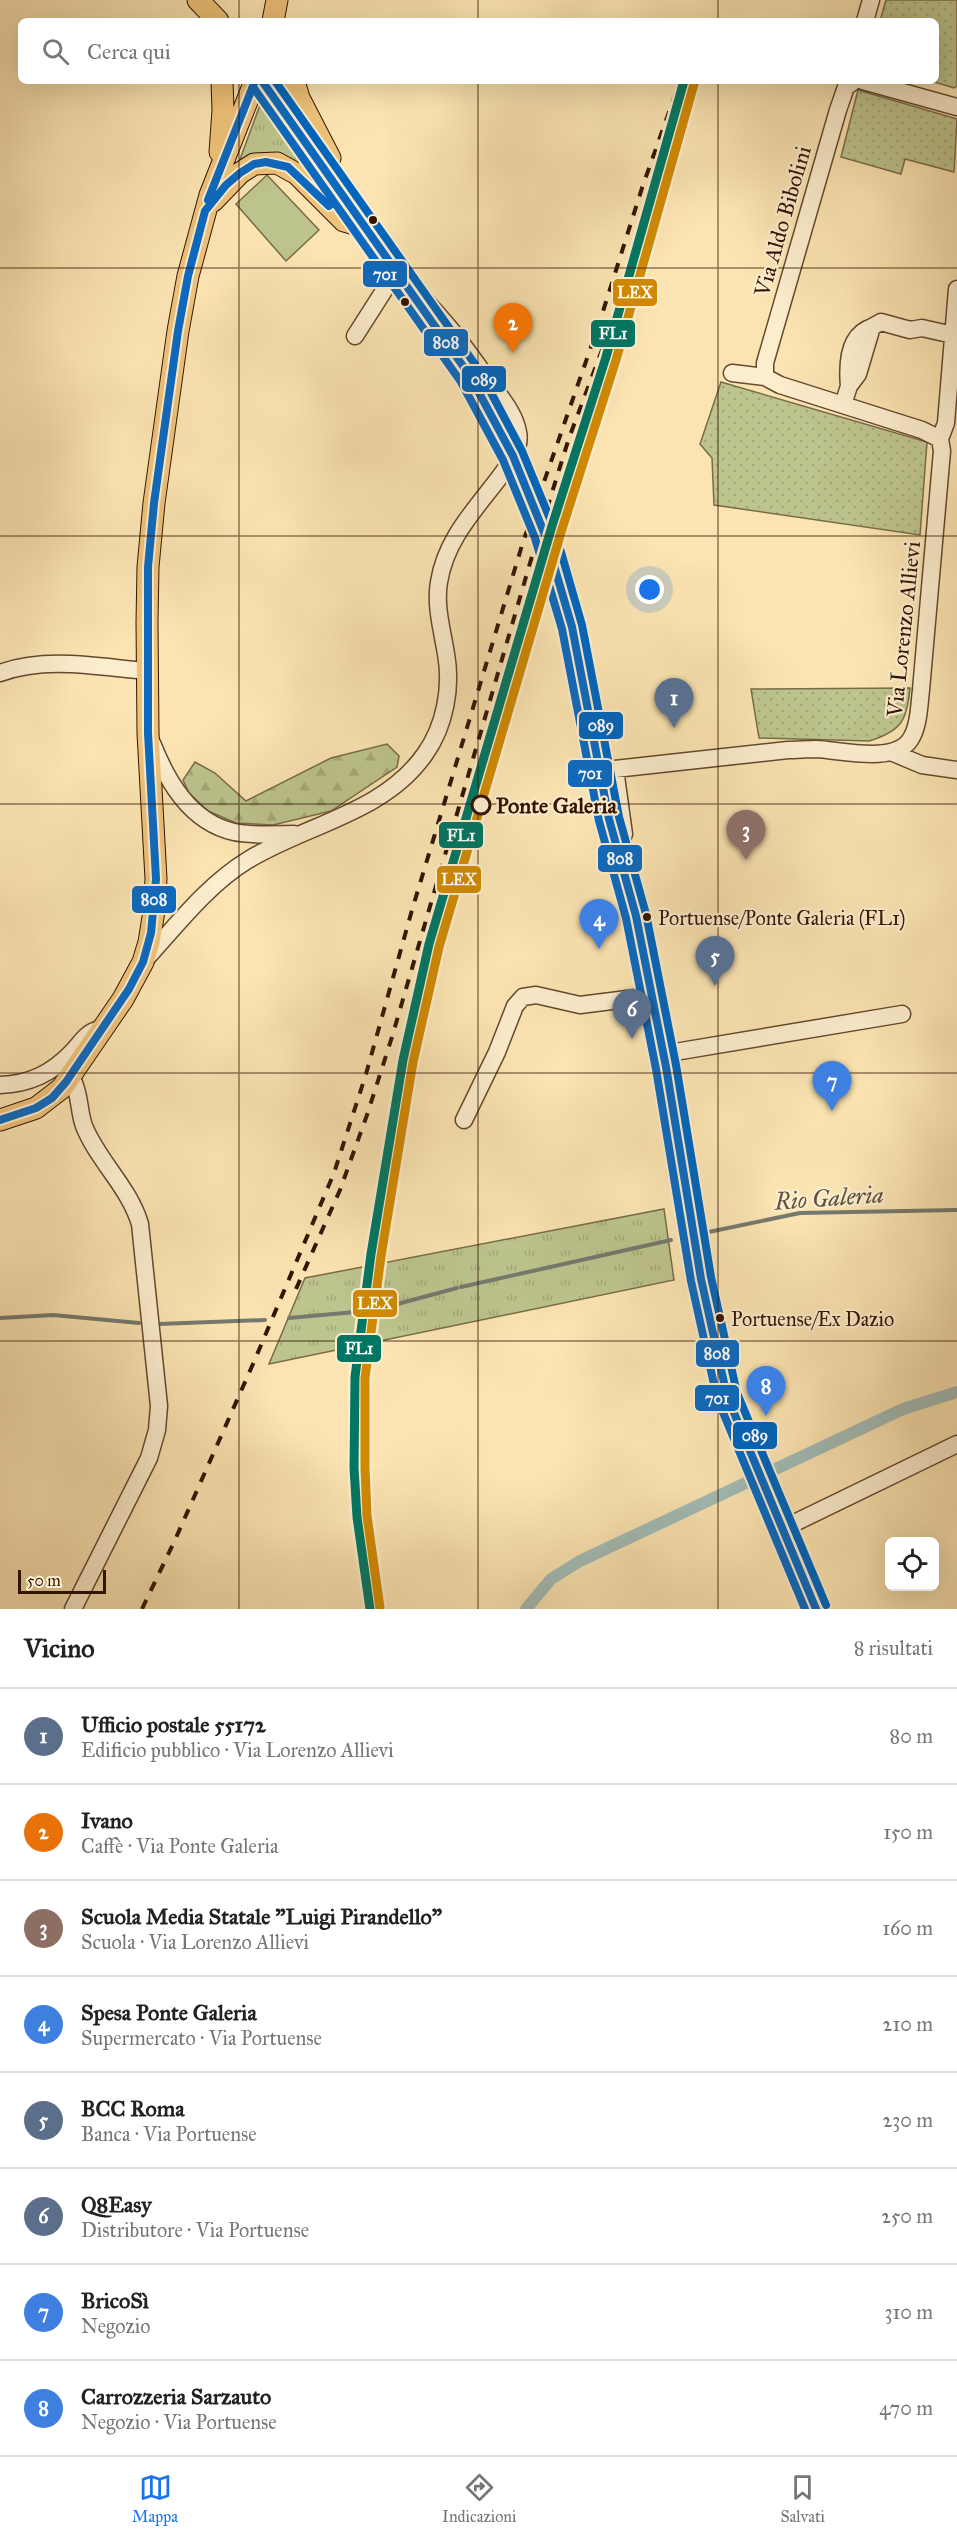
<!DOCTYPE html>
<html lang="it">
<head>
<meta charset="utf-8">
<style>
  body { margin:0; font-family:"IM FELL Great Primer",serif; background:#f2f2f2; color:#222 }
  .controls { position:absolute; right:18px; bottom:18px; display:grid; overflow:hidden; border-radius:9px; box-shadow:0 6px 24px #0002 }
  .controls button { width:54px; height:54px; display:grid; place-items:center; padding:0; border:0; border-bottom:2px solid #e0e0e0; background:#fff; color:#222; font:30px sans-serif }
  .scale { position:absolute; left:18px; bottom:15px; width:88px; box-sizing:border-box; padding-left:6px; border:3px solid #321403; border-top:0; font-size:16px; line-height:21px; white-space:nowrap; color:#321403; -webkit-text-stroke:4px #fcedcd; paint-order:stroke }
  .you { position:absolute; left:650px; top:590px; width:21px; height:21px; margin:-15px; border:4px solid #fff; border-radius:50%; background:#1a73e8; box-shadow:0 0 0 9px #1a73e833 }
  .badge { display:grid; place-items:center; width:39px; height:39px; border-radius:50%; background:#1a73e8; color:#fff; font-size:20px; font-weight:700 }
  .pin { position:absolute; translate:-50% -50px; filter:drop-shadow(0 2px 3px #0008) }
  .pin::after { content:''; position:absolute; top:32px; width:21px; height:18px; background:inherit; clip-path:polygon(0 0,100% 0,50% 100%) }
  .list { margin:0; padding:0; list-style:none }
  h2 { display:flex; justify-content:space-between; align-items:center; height:78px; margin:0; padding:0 24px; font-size:26px }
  h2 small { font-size:20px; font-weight:400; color:#767676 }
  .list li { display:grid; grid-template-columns:39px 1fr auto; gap:18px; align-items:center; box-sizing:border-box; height:96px; padding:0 24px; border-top:2px solid #e0e0e0 }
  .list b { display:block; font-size:22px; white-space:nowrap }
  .list p { margin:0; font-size:20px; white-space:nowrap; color:#767676 }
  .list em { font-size:20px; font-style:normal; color:#767676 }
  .icon { flex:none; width:33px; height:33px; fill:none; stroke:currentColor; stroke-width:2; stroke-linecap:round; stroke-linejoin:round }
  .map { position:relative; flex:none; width:957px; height:1609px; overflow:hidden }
  .search { position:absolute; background:#fff; box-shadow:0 6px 24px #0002; left:18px; right:18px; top:18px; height:66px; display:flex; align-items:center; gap:15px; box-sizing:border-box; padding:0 21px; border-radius:9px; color:#767676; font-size:22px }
  .sheet { height:846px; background:#fff }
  nav { display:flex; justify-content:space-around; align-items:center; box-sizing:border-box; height:84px; border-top:2px solid #e0e0e0; background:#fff; font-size:16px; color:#767676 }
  nav a { display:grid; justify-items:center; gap:3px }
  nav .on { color:#1a73e8 }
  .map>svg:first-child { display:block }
  .grass { fill:url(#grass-tufts); stroke:#786c48; stroke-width:1.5 }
  .forest { fill:url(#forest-firs); stroke:#786c48; stroke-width:1.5 }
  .park { fill:url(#park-dots); stroke:#786c48; stroke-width:1.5 }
  .pitch { fill:#bdc48d; stroke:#786c48; stroke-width:1.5 }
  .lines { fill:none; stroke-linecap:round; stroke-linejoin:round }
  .stream { stroke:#75796e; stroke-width:4 }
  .canal { stroke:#a2bcb6; stroke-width:12 }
  .minor-casing { stroke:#64482f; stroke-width:19 }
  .major-casing { stroke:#321403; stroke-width:23 }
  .minor { stroke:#fcedcd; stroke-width:16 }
  .major { stroke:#eec279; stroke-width:21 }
  .rail { stroke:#321403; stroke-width:4; stroke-dasharray:10 10; stroke-linecap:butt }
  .major-bridge-casing { stroke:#321403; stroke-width:23; stroke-linecap:butt }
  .major-bridge { stroke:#eec279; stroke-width:21 }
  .bus-1-casing { stroke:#fcedcd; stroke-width:12 }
  .bus-2-casing { stroke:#fcedcd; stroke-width:12 }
  .bus-3-casing { stroke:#fcedcd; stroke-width:12 }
  .bus-1 { stroke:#0c69bf; stroke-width:8 }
  .bus-2 { stroke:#0c69bf; stroke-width:8 }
  .bus-3 { stroke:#0065bd; stroke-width:8 }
  .rail-1-casing { stroke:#fcedcd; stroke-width:14 }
  .rail-2-casing { stroke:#fcedcd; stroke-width:14 }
  .rail-1 { stroke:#007663; stroke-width:9 }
  .rail-2 { stroke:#d08901; stroke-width:9 }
  .grid { fill:none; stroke:#321403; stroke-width:1.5; stroke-opacity:0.55 }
  .bus-dot { fill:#321403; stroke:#fcedcd; stroke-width:2 }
  .stop-dot { fill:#fcedcd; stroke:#321403; stroke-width:3 }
  .labels { text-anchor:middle; stroke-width:4.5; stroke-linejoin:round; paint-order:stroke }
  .bus-label { font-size:20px; fill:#321403; stroke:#fcedcd; text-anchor:start }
  .street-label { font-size:22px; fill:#321403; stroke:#fcedcd }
  .stop-label { font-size:22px; font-weight:bold; fill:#321403; stroke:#fcedcd; text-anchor:start }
  .water-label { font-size:24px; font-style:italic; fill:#594f42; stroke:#fcedcd }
  .line-badge { stroke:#fcedcd; stroke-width:2 }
  .badge-label { font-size:16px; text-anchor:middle; font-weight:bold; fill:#fff }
</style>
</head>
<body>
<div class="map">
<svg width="957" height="1609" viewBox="0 0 957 1609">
  <defs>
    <pattern id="grass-tufts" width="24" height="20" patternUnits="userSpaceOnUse" patternTransform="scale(1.5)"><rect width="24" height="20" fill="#bdc48d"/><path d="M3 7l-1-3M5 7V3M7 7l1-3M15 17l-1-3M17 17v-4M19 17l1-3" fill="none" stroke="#a3a878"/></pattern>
    <pattern id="forest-firs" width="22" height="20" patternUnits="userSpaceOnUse" patternTransform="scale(1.5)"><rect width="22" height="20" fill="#bdc48d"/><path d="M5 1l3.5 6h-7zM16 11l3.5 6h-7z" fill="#a3a878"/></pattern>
    <pattern id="park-dots" width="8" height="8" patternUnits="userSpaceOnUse" patternTransform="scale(1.5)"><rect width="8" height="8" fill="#bdc48d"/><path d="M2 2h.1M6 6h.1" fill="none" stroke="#a3a878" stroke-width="1.8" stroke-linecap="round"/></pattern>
  </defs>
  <rect width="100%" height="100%" fill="#fbe4b2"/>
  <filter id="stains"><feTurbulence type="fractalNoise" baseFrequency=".00333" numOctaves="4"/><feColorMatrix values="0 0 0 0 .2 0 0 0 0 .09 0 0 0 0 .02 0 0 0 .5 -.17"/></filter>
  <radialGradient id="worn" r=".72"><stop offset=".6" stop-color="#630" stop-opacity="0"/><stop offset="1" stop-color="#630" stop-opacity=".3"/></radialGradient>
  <path class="grass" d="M264,104L322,186L303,170H236L260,105Z
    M664,1209L674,1280L269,1364L305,1278Z"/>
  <path class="forest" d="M387,744L399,756L397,767L331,811L273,825L236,823L208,811L189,793L183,780L195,762L215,773L246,801L331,758Z"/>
  <path class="park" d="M886,0H957V86L954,88L931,81H936V21H880Z
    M858,90L957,119L954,172L905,159L901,174L841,157Z
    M721,382L927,442L920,535L714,505L712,458L700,444Z
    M910,688C907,720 902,731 869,741L759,738L751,689Z"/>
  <path class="pitch" d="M267,175L319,230L286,261L236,204Z"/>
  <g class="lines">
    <path class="stream" d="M704,1233L800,1213L957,1210
      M461,1287L671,1240
      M375,1310L457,1288
      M0,1318L53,1315L139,1323
      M289,1318L355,1312
      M159,1324L265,1320"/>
    <path class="canal" d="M526,1609L551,1579L580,1561L903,1409L957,1392"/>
    <g class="minor-casing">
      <path id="minor" d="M865,21L871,0
        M863,81L957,107
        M872,327L881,322L910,330L922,328L953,335
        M732,373L765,377L780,385L922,430L940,439
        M765,377V363L838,110L846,87L854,81
        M843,405L849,386L858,374L872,327C848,335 847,364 849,386
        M0,673C47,656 98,667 147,671
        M152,743C167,781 190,822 234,832C253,836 274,834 294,834
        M891,752L922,765L957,770
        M617,844L621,841L624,834L615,769L788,750C797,750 807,749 816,749C840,750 894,764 910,740C919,727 919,706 921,690L942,451L940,439L946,423L957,289
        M144,961C176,926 207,885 248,860C307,824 384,813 425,754C445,726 452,687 446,654C442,629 435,606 439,582C447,531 487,499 513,458C517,450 520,441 518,432C515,414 502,399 491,384C463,344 437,309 400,276L385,289L355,336
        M663,1054L902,1014
        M71,1076C81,1095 78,1109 84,1126C98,1161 129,1187 140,1224L159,1406L157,1430L149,1458L73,1609
        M0,1085C30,1084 52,1073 72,1052C80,1044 86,1033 97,1030
        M464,1120L497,1052L515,1006L523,997L536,995L580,1005L651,996
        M782,1529L957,1444"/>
    </g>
    <g class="major-casing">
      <path id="major" d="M198,0L218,21
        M273,21L277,0
        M262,81L470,376
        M294,81L299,98L330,158
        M220,152L223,110L222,81
        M213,201L240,173L254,164L277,163L297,174L344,221L365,227
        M609,819L636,916L666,1067L701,1279L727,1396L752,1460L816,1609
        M0,1120L36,1108L62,1088L123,999L143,962L149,942L154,911L156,879L148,733L147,622L148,567L154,503L178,331L188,276L210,195L255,81"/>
    </g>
    <use href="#minor" class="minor"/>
    <use href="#major" class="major"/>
    <path class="rail" d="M296,1289L340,1190L367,1115L392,1037L530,563L569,438L623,294
      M142,1609L175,1540L253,1364L334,1173L366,1074L412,910L523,542L599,324L642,188L680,81"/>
    <g class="major-bridge-casing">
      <path id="major-bridge" d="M470,376C515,454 550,537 571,625C587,689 595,755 609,819"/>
    </g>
    <use href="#major-bridge" class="major-bridge"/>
    <g class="bus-1-casing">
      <path id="bus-1" d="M262,81L470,376L513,456L545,535L572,627L609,819L636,916L666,1067L701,1279L727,1396L816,1609
        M208,200L255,81
        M0,1120L36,1108L52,1098L66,1082L129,989L143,962L151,933L156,879L148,733V567L154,503L178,331L188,276L205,211L226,185L240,173L254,164L266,162L288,167L329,206"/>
    </g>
    <g class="bus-2-casing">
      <path id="bus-2" d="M253,87L461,382L503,460L535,538L562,629L599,821L626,918L656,1069L691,1281L717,1398L805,1609"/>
    </g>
    <g class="bus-3-casing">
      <path id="bus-3" d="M275,81L479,370L522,451L555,531L582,625L619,817L646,914L676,1065L711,1277L737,1393L826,1605"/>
    </g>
    <use href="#bus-1" class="bus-1"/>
    <use href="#bus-2" class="bus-2"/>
    <use href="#bus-3" class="bus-3"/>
    <g class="rail-1-casing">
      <path id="rail-1" d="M370,1609L357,1517L354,1468L355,1377L371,1254L403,1060L429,944L552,526L606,357L684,81"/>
    </g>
    <g class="rail-2-casing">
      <path id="rail-2" d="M380,1608L367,1516L365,1468V1378L381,1256L413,1062L439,947L562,529L616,360L694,84"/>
    </g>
    <use href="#rail-1" class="rail-1"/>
    <use href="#rail-2" class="rail-2"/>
  </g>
  <path class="grid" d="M239,0V21M478,0V21M718,0V21M239,81V1609M478,81V1609M718,81V1609M0,268H957M0,536H957M0,804H957M0,1073H957M0,1341H957"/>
  <g class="bus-dot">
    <circle cx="373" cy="220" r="5"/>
    <circle cx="405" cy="302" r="5"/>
    <circle cx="647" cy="917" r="5"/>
    <circle cx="720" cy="1318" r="5"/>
  </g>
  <circle class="stop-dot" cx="481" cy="805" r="9"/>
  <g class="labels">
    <g class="bus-label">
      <text x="658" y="925">Portuense/Ponte Galeria (FL1)</text>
      <text x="731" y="1326">Portuense/Ex Dazio</text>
    </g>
    <g class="street-label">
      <text transform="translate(782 221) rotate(-74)" y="8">Via Aldo Bibolini</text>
      <text transform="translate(903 629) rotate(-84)" y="8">Via Lorenzo Allievi</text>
    </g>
    <g class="stop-label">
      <text x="496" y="813">Ponte Galeria</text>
    </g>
    <g class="water-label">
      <text transform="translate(829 1198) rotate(-4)" y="8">Rio Galeria</text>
    </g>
  </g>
  <g class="line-badge">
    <rect x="362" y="260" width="46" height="28" rx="6" fill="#0c69bf"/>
    <rect x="612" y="278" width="46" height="29" rx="6" fill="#d08901"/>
    <rect x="590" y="319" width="46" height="29" rx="6" fill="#007663"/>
    <rect x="423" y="328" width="46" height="29" rx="6" fill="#0c69bf"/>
    <rect x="461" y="365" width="46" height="28" rx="6" fill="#0065bd"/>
    <rect x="578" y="711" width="46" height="29" rx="6" fill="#0065bd"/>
    <rect x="567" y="759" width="46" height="29" rx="6" fill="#0c69bf"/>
    <rect x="438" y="821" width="46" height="28" rx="6" fill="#007663"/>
    <rect x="597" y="844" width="46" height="29" rx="6" fill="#0c69bf"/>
    <rect x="436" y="865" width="46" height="29" rx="6" fill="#d08901"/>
    <rect x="131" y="885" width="46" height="29" rx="6" fill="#0c69bf"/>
    <rect x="352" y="1289" width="46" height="29" rx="6" fill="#d08901"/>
    <rect x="336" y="1334" width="46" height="29" rx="6" fill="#007663"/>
    <rect x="695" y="1339" width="45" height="29" rx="6" fill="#0c69bf"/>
    <rect x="694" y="1384" width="46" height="28" rx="6" fill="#0c69bf"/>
    <rect x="732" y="1421" width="46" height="29" rx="6" fill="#0065bd"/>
  </g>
  <g class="badge-label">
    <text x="385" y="280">701</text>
    <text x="635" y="298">LEX</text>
    <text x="613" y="339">FL1</text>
    <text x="446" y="348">808</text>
    <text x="484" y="385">089</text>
    <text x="601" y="731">089</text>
    <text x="590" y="779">701</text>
    <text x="461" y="841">FL1</text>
    <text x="620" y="864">808</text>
    <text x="459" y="885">LEX</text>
    <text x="154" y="905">808</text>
    <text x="375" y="1309">LEX</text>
    <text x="359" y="1354">FL1</text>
    <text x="717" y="1359">808</text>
    <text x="717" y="1404">701</text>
    <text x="755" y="1441">089</text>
  </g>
  <rect width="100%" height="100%" filter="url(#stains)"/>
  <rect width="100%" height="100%" fill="url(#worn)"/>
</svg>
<div class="controls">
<button><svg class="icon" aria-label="locate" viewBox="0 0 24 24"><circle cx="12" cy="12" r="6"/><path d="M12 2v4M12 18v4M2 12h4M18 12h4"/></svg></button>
</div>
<div class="scale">50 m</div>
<div class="you"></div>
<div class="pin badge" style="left:674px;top:728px;background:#5c6f8a">1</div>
<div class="pin badge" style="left:513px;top:353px;background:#e8710a">2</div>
<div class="pin badge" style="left:746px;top:860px;background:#8d6e63">3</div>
<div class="pin badge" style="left:599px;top:949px;background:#3f7fe0">4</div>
<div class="pin badge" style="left:715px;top:986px;background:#5c6f8a">5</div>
<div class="pin badge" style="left:632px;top:1039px;background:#5c6f8a">6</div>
<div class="pin badge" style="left:832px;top:1111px;background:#3f7fe0">7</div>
<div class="pin badge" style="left:766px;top:1416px;background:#3f7fe0">8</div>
<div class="search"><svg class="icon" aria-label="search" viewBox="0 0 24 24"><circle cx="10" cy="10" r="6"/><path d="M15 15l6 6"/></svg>Cerca qui</div>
</div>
<section class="sheet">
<h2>Vicino<small>8 risultati</small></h2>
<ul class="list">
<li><span class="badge" style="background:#5c6f8a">1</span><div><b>Ufficio postale 55172</b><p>Edificio pubblico · Via Lorenzo Allievi</p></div><em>80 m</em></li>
<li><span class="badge" style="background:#e8710a">2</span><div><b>Ivano</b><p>Caffè · Via Ponte Galeria</p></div><em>150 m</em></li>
<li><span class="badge" style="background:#8d6e63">3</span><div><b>Scuola Media Statale &quot;Luigi Pirandello&quot;</b><p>Scuola · Via Lorenzo Allievi</p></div><em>160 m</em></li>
<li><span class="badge" style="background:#3f7fe0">4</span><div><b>Spesa Ponte Galeria</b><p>Supermercato · Via Portuense</p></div><em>210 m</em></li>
<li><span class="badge" style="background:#5c6f8a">5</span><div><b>BCC Roma</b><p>Banca · Via Portuense</p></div><em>230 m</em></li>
<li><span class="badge" style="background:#5c6f8a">6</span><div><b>Q8Easy</b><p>Distributore · Via Portuense</p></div><em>250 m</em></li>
<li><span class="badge" style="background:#3f7fe0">7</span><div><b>BricoSì</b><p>Negozio</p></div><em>310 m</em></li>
<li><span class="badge" style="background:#3f7fe0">8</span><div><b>Carrozzeria Sarzauto</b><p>Negozio · Via Portuense</p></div><em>470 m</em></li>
</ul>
</section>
<nav>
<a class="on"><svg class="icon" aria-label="map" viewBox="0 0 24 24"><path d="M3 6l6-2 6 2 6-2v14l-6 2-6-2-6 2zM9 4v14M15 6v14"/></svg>Mappa</a>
<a><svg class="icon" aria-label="directions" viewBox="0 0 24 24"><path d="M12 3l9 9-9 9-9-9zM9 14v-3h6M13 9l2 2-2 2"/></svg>Indicazioni</a>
<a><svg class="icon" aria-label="saved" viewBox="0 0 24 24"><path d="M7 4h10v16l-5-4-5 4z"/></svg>Salvati</a>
</nav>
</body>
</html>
